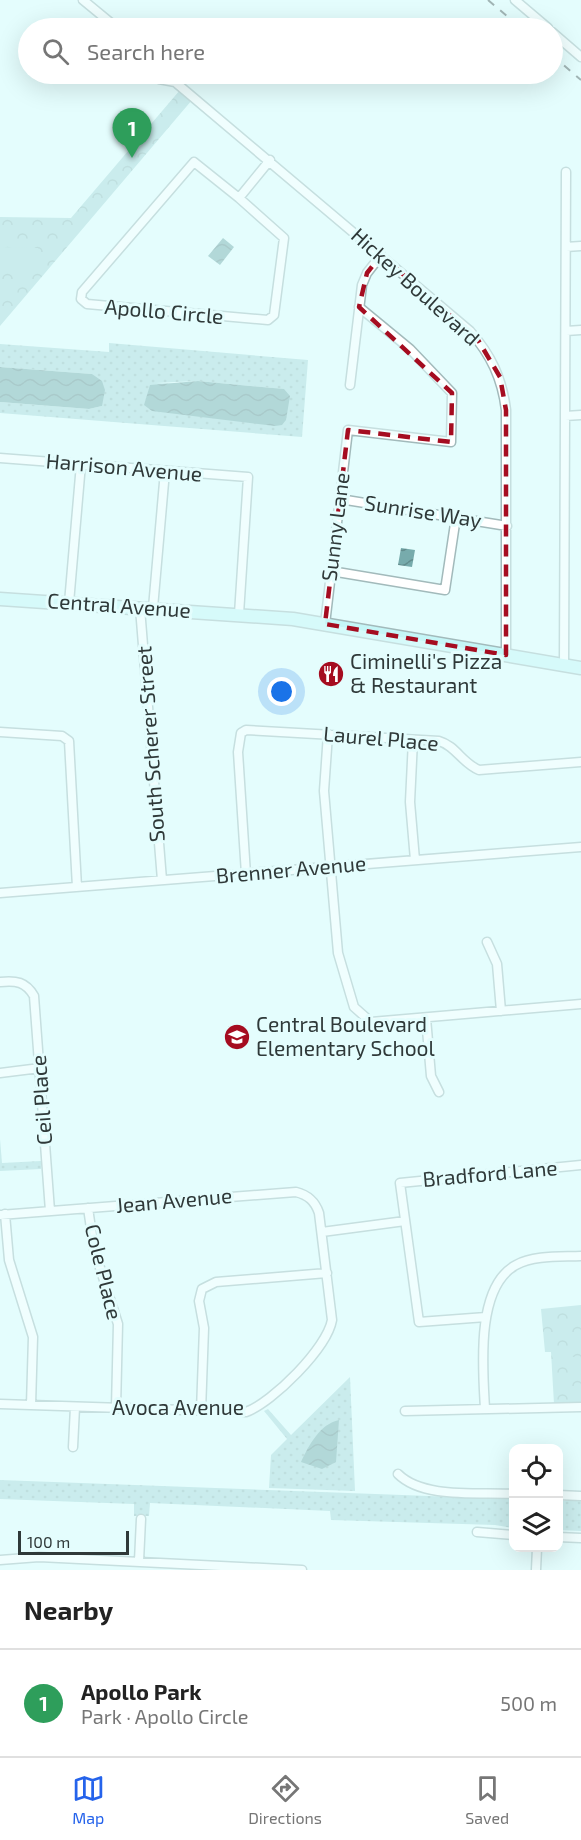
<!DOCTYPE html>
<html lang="en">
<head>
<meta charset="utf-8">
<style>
  body { margin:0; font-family:"Exo 2",sans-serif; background:#f2f2f2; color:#222 }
  .controls { position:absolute; right:18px; bottom:18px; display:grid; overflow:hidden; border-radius:12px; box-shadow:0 6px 24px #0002 }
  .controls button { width:54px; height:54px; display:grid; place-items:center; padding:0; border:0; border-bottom:2px solid #e0e0e0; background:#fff; color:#222; font:30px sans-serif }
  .scale { position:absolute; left:18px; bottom:15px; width:111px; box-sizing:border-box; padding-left:6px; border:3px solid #2f3939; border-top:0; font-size:16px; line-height:21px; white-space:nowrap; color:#2f3939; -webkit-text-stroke:4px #e4fdfd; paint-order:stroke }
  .you { position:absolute; left:282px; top:692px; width:21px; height:21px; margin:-15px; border:4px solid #fff; border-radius:50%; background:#1a73e8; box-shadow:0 0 0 9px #1a73e833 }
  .badge { display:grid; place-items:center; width:39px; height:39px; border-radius:50%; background:#2563eb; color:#fff; font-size:20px; font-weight:700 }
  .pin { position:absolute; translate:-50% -50px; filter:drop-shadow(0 2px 3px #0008) }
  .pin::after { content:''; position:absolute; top:32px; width:21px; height:18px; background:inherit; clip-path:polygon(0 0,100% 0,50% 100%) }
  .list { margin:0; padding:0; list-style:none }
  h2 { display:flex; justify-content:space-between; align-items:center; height:78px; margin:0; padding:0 24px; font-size:26px }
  h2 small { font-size:20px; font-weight:400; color:#767676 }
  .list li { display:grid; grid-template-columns:39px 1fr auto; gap:18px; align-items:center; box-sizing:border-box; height:108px; padding:0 24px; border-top:2px solid #e0e0e0 }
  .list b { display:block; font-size:22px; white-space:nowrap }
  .list p { margin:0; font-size:20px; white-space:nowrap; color:#767676 }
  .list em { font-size:20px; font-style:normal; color:#767676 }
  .icon { flex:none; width:33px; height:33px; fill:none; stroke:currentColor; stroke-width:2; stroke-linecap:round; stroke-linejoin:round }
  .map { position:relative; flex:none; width:581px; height:1570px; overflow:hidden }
  .search { position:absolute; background:#fff; box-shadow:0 6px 24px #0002; left:18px; right:18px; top:18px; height:66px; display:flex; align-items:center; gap:15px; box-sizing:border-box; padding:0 21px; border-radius:33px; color:#767676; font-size:22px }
  .sheet { height:186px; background:#fff }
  nav { display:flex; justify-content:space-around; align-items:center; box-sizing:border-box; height:84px; border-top:2px solid #e0e0e0; background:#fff; font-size:16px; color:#767676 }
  nav a { display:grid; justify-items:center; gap:3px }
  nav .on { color:#2563eb }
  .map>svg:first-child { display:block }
  .grass { fill:url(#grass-dots); fill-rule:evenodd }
  .park { fill:url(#park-crowns) }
  .pitch { fill:#aad8d9 }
  .water { fill:url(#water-waves) }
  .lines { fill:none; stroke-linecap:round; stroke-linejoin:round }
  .street-casing { stroke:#a2babb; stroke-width:11 }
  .secondary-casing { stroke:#a2babb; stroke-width:15 }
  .street { stroke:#fff; stroke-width:8 }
  .secondary { stroke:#c5f6f7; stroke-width:12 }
  .rail { stroke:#515d5d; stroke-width:2; stroke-dasharray:8 8; stroke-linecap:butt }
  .marked { fill:none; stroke:#a50c20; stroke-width:4.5; stroke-dasharray:12 8; stroke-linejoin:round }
  .labels { text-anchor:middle; stroke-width:6; stroke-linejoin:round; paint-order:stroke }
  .street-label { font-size:21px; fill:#2f3939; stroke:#e4fdfd }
  .poi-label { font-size:21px; fill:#2f3939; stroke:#e4fdfd; text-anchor:start }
</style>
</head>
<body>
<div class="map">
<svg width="581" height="1570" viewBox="0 0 581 1570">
  <defs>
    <pattern id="grass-dots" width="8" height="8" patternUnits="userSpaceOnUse" patternTransform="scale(1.5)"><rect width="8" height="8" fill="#aad8d9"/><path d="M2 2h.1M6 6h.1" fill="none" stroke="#93babb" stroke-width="1.8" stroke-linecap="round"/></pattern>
    <pattern id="park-crowns" width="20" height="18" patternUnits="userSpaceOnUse" patternTransform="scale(1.5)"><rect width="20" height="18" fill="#aad8d9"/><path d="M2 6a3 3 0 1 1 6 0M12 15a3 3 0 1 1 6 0" fill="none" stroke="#93babb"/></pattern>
    <pattern id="water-waves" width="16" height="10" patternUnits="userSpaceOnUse" patternTransform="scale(1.5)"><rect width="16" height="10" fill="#77abac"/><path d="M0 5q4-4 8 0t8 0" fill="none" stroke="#628c8d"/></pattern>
  </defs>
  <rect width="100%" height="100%" fill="#e4fdfd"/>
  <path class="grass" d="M109,343L308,360L302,437L0,413V402L89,409L102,406L92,374L0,367V344L109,352ZM198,381L283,389L156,383Z
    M0,1139L2,1163L41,1161V1169L0,1171Z
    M350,1377L355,1491L269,1488L271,1455L287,1439L264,1411L268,1409L291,1435Z
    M0,1480L513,1499V1528L495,1525L331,1520L330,1511L150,1503L149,1516H134V1504L0,1499Z
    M559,1501H581V1531L559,1530Z"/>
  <path class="park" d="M180,90L192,100L0,326V217L71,218Z
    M581,1305V1403L554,1404L551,1352H545L541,1309Z"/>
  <path class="pitch" d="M0,247L38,248V271H0Z
    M569,1357H580L581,1377H569Z"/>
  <path class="water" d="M223,238L234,247L220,265L208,256Z
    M0,367L92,374L102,381L105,390L102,406L89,409L0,402Z
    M198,381L284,389L290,396L286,420L282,425L275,426L152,411L144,405L150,385Z
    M401,548L415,550L412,567L398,565Z
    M339,1420L336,1462L322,1469L301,1462C309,1445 320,1424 339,1420Z"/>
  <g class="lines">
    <g class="street-casing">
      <path id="street" d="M83,0L117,28
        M515,0L548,28
        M552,32L581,57
        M159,79L175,82L470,331C491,355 502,378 506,410V655
        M239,198L284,238L274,315L268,320L87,304L81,299L82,292L194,162L239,198L270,160
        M566,247L581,246
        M566,331L581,330
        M350,385L362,285L367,273L381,255
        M565,416L581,415
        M0,458L248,477L239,614
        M340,499L507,526
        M331,571L445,590L456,517
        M69,603L81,464
        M140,608L162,880
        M153,608L165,471
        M325,624L348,430L451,442L452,393L410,349L359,307
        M564,665L566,172
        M0,732L62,736L69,741L77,887
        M328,734L324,791L338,953L354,1007L371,1022L581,1004
        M413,740L410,802L415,860
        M246,874L238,752L241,733L246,730L439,741C456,746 462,763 479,770L581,762
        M0,893L581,847
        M487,942L497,964L501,1011
        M0,982C16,980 26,982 34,996L50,1211
        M426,1018L431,1076L439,1092
        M0,1073L40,1068
        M88,1208L94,1249L118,1324L116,1408
        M5,1214L9,1260L33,1337L31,1405
        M0,1215L296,1192C308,1195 315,1201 319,1213L332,1320C327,1348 273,1402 246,1412L0,1404
        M322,1232L405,1221
        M486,1317L419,1322L400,1183L581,1165
        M485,1409C483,1370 475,1287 516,1265C534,1255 561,1257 581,1256
        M201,1411L204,1328L199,1301L202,1289L216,1282L327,1273
        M405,1411L581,1407
        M73,1447L75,1407
        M398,1474C423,1499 478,1492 514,1494
        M558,1495L581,1496
        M477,1532L514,1535
        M558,1537L581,1538
        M0,1560L39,1557L302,1570
        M139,1561L141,1519
        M536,1570L537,1548"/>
    </g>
    <g class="secondary-casing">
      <path id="secondary" d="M0,599L293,619L581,668"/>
    </g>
    <use href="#street" class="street"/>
    <use href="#secondary" class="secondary"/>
    <path class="rail" d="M488,0L521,28
      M552,55L581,80"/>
  </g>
  <path d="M0 0H581V1570H0ZM381,255L478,340L500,377L506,410V655L325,624L348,430L451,442L452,393L359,307L367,273Z" fill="#e4fdfd" fill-opacity=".55" fill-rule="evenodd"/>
  <path class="marked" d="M381,255L478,340L500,377L506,410V655L325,624L348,430L451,442L452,393L359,307L367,273Z"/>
  <defs>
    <g id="restaurant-disc" transform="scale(1.35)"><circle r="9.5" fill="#a50c20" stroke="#e4fdfd"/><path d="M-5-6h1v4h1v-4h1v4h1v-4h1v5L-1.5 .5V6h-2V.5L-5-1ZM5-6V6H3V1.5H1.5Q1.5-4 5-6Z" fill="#fff"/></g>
    <g id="school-disc" transform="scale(1.35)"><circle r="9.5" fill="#a50c20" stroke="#e4fdfd"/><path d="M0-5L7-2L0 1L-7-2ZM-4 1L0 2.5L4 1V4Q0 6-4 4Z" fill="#fff"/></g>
  </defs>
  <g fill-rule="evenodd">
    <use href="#restaurant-disc" x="331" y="674"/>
    <use href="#school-disc" x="237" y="1037"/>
  </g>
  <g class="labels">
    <g class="street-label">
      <text transform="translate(415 287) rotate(42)" y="7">Hickey Boulevard</text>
      <text transform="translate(164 312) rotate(5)" y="7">Apollo Circle</text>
      <text transform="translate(124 468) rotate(5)" y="7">Harrison Avenue</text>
      <text transform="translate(423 512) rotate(9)" y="7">Sunrise Way</text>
      <text transform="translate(336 527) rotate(-83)" y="7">Sunny Lane</text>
      <text transform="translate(119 606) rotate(4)" y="7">Central Avenue</text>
      <text transform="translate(381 739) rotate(5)" y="7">Laurel Place</text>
      <text transform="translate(151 744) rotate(-94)" y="7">South Scherer Street</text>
      <text transform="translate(291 870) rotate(-5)" y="7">Brenner Avenue</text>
      <text transform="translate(42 1100) rotate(-94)" y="7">Ceil Place</text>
      <text transform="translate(490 1174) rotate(-5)" y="7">Bradford Lane</text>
      <text transform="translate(174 1201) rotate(-5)" y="7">Jean Avenue</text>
      <text transform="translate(103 1272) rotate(76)" y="7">Cole Place</text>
      <text x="178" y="1415">Avoca Avenue</text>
    </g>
    <g class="poi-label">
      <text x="350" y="669">Ciminelli's Pizza<tspan x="350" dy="24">&amp; Restaurant</tspan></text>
      <text x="256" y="1032">Central Boulevard<tspan x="256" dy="24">Elementary School</tspan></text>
    </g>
  </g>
</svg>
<div class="controls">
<button><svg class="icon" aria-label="locate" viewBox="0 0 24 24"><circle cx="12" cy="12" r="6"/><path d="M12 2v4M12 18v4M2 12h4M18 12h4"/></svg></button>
<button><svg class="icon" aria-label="layers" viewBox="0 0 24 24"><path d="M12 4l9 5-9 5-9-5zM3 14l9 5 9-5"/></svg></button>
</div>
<div class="scale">100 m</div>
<div class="you"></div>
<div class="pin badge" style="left:132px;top:158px;background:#2e9e5b">1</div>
<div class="search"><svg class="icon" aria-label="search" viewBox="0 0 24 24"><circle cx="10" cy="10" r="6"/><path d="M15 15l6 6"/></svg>Search here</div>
</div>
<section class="sheet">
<h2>Nearby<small></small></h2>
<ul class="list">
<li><span class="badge" style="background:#2e9e5b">1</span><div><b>Apollo Park</b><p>Park · Apollo Circle</p></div><em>500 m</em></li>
</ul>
</section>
<nav>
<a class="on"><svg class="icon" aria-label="map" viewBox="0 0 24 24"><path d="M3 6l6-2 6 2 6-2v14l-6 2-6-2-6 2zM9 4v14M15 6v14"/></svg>Map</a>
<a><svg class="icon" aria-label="directions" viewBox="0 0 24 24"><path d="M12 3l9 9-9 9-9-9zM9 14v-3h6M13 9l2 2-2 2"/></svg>Directions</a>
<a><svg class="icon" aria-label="saved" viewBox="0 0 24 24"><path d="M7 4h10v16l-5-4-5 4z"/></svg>Saved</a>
</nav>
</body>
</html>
